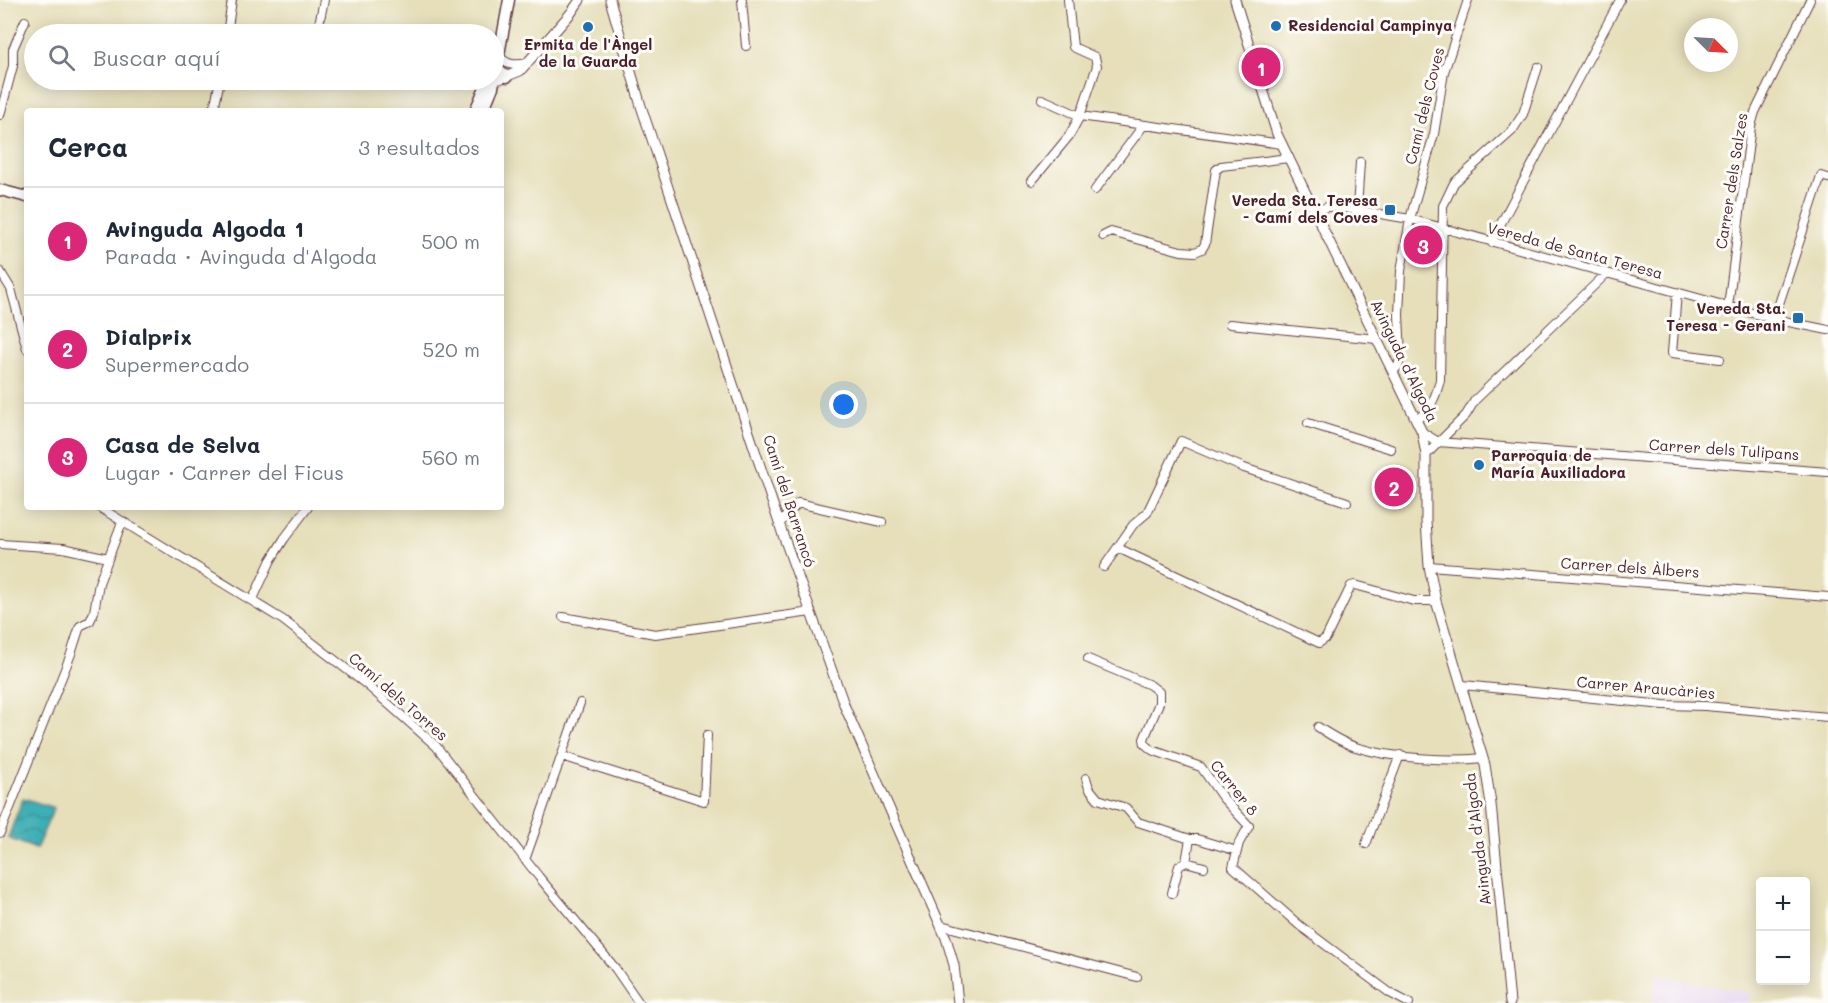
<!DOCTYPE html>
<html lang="es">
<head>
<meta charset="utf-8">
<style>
  body { margin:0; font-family:Mali,sans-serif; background:#f6f6f7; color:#1f2937 }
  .controls { position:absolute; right:18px; bottom:18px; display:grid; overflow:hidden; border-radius:6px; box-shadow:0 3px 15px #0003 }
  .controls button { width:54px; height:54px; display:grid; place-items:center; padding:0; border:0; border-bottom:2px solid #e0e1e3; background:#fff; color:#1f2937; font:30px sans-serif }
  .compass { position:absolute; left:1684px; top:18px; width:54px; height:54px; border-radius:50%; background:#fff; box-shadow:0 3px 15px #0003; rotate:114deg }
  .you { position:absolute; left:844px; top:405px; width:21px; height:21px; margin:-15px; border:4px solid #fff; border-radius:50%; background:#1a73e8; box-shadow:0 0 0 9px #1a73e833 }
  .badge { display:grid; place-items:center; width:39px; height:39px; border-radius:50%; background:#db2777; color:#fff; font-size:20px; font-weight:700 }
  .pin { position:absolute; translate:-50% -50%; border:3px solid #fff; box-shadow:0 2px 6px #0006 }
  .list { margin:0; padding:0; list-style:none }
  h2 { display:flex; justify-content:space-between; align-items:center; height:78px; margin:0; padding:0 24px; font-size:26px }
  h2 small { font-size:20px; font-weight:400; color:#747a83 }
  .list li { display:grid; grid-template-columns:39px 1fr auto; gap:18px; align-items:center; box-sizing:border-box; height:108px; padding:0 24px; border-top:2px solid #e0e1e3 }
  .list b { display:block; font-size:22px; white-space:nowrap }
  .list p { margin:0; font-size:20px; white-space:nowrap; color:#747a83 }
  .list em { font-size:20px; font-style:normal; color:#747a83 }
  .icon { flex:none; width:33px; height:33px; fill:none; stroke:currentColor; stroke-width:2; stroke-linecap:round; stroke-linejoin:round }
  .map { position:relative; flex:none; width:1828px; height:1003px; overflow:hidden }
  .search { position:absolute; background:#fff; box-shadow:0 3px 15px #0003; left:24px; top:24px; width:480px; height:66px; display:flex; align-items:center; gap:15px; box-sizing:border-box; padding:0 21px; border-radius:33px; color:#747a83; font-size:22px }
  .panel { position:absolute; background:#fff; box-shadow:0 3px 15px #0003; left:24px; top:108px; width:480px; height:402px; border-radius:6px }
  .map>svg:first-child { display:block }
  .built { fill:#e6d3f0 }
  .water { fill:url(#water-waves); stroke:#446770; stroke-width:1.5 }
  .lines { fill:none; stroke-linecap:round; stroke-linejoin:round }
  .minor-casing { stroke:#613c40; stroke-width:10 }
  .tertiary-casing { stroke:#613c40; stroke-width:11 }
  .secondary-casing { stroke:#613c40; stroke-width:13 }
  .minor { stroke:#fff; stroke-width:8 }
  .tertiary { stroke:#fff; stroke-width:9 }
  .secondary { stroke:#fff; stroke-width:10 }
  .poi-dot { fill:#1f6fb2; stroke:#fdfcf7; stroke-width:2 }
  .labels { text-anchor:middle; stroke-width:6; stroke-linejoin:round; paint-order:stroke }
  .poi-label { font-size:15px; font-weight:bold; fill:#4a1f2b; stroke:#fdfcf7; text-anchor:start }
  .street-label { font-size:15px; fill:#4a1f2b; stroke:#fdfcf7 }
</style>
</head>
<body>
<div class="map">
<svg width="1828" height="1003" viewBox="0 0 1828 1003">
  <defs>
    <pattern id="water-waves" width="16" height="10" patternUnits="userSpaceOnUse" patternTransform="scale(1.5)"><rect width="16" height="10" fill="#3eafb5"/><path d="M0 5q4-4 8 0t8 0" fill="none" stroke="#368e93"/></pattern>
  </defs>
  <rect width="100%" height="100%" fill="#fdfcf7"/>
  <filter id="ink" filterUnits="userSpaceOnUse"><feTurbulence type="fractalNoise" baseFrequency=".0167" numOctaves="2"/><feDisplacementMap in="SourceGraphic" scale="12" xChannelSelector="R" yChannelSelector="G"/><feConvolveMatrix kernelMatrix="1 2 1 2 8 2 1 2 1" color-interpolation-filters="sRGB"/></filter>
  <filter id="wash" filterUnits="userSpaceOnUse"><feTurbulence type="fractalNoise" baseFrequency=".008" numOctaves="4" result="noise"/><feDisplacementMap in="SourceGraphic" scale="24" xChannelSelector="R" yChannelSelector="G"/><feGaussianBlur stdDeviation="1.35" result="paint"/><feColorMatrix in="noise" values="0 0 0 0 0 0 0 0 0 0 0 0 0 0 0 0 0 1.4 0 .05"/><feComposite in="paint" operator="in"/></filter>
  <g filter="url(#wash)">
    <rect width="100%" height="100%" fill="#e6dfba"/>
    <path class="built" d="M1657,974L1678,979L1752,993L1748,1003H1652Z"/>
    <path class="water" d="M23,798L54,808L36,849L8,838Z"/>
  </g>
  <g filter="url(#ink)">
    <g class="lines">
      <g class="minor-casing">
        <path id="minor" d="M742,0L746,46
          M319,24L324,0
          M227,34L232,0
          M1042,99L1080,116L1282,144
          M211,111L215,104L220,80
          M0,115L13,66V49L25,21
          M1032,181L1069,136L1080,116L1097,66L1095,57L1073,47L1068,0
          M1095,190L1143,126
          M1357,209L1360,162
          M1315,211L1327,207H1338L1410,219L1774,319L1828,330
          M1103,236L1111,232L1181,251L1195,252L1202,249L1205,244L1216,170L1221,166L1289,158
          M1491,242L1620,0
          M0,271L11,289L27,349
          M1677,293L1672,353L1720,359
          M1728,307L1751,126L1755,112L1810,0
          M1774,319L1821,176L1828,178
          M1230,324L1377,339
          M1393,372L1398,366L1401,356L1399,315L1401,271L1410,219L1434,134L1444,72L1468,0
          M1416,420C1431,410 1436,396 1440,380L1443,206L1454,183L1512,131L1523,114L1538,67
          M1308,423L1391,449
          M1422,432L1438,442L1828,472
          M1426,455L1466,415L1475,400L1607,273
          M99,507L283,620L367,685L436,746L539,877L615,968L639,1003
          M780,523L798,503L882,522
          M0,544L63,548L108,558
          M1118,548L1319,643L1326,638L1351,586L1355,585L1414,601H1436
          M1429,566L1828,597
          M1104,567L1133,525L1147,513L1181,441L1244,468L1347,502
          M252,601L271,560L284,539L308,507
          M563,617L655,634L811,612
          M1088,659L1150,685L1159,692V703L1144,739L1145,744L1152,750L1201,767L1222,797L1249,826L1239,843L1233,867L1299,925L1390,993L1409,1003
          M1463,685L1664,705L1705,706L1828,717
          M1318,727C1330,735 1344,744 1359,748C1392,758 1449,762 1483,758
          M562,756L704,801L707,735
          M1086,778L1089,788L1098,799L1126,808L1138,822L1190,839L1186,862L1179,866L1172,893
          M0,833L71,654L80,626L90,621L94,612L99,583L122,522
          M1190,839H1197L1237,851
          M1366,844L1400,755
          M525,860L580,703
          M1186,862L1204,867
          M941,925L1137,977"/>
      </g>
      <g class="tertiary-casing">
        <path id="tertiary" d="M610,0L641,106L783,535L845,707L946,938L954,965L958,1003
          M1235,0L1277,134L1422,432L1426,455V521L1429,566L1436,601L1485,765L1491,804L1510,1003
          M499,57C508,65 514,66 526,64
          M500,79L520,71L571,13L580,0"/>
      </g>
      <g class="secondary-casing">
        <path id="secondary" d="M495,63L497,69L507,77
          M475,111L483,92L487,80
          M483,111L493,87L509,0
          M0,190L27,197"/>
      </g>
      <use href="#minor" class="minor"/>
      <use href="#tertiary" class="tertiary"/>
      <use href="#secondary" class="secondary"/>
    </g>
  </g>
  <g class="poi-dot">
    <circle cx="1276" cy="26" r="6"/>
    <circle cx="588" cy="27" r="6"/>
    <rect x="1384" y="204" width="12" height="12" rx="3"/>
    <rect x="1792" y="312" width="12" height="12" rx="3"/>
    <circle cx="1479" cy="465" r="6"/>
  </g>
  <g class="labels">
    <g class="poi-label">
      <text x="1288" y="31">Residencial Campinya</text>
      <text x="588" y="50" text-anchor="middle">Ermita de l'Àngel<tspan x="588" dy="17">de la Guarda</tspan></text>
      <text x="1378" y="206" text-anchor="end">Vereda Sta. Teresa<tspan x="1378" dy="17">- Camí dels Coves</tspan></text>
      <text x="1786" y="314" text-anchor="end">Vereda Sta.<tspan x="1786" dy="17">Teresa - Gerani</tspan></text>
      <text x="1491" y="461">Parroquia de<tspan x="1491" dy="17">María Auxiliadora</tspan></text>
    </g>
    <g class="street-label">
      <text transform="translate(1425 106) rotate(-76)" y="5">Camí dels Coves</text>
      <text transform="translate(1732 181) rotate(-81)" y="5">Carrer dels Salzes</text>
      <text transform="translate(1575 251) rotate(15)" y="5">Vereda de Santa Teresa</text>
      <text transform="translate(1404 361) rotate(64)" y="5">Avinguda d'Algoda</text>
      <text transform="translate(1724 450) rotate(4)" y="5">Carrer dels Tulipans</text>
      <text transform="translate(789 501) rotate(72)" y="5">Camí del Barrancó</text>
      <text transform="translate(1630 568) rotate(4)" y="5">Carrer dels Àlbers</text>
      <text transform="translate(1646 688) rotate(5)" y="5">Carrer Araucàries</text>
      <text transform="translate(398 697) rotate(41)" y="5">Camí dels Torres</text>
      <text transform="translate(1234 788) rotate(51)" y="5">Carrer 8</text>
      <text transform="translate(1478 839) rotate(-97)" y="5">Avinguda d'Algoda</text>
    </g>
  </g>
</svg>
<div class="controls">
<button>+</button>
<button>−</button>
</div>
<svg class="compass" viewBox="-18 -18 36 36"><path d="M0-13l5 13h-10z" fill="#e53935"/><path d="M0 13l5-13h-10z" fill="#747a83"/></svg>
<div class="you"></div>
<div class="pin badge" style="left:1261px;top:67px">1</div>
<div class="pin badge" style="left:1394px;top:487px">2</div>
<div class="pin badge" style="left:1423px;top:245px">3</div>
<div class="search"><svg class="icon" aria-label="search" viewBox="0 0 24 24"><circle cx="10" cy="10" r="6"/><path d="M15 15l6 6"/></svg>Buscar aquí</div>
<section class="panel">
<h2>Cerca<small>3 resultados</small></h2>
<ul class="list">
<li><span class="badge">1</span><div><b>Avinguda Algoda 1</b><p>Parada · Avinguda d'Algoda</p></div><em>500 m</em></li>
<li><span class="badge">2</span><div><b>Dialprix</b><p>Supermercado</p></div><em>520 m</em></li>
<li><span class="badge">3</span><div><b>Casa de Selva</b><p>Lugar · Carrer del Ficus</p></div><em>560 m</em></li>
</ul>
</section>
</div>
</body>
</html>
